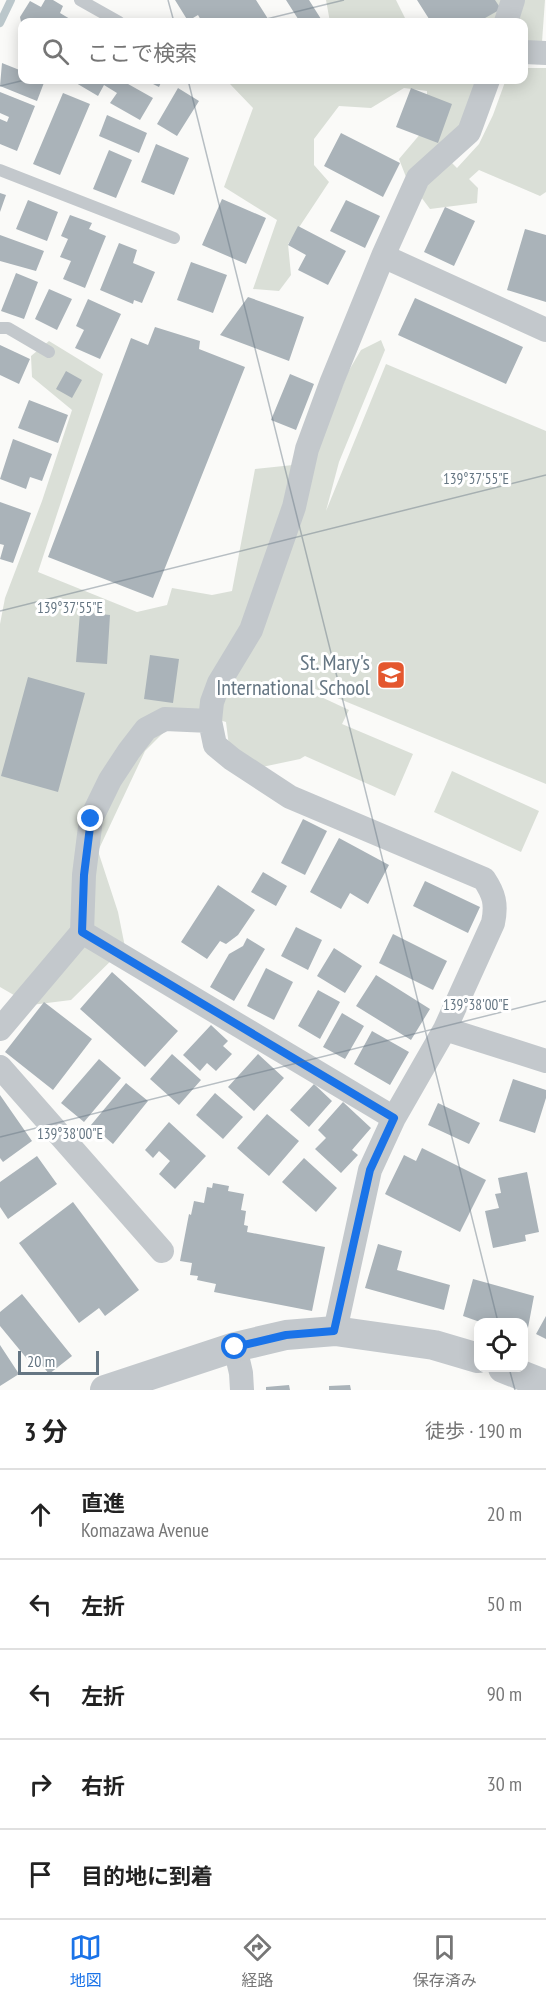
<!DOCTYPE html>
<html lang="ja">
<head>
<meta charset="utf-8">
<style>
  body { margin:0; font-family:"PT Sans Narrow","Noto Sans JP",sans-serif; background:#f2f2f2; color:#222 }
  .controls { position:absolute; right:18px; bottom:18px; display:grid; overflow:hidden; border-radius:12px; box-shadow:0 3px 15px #0003 }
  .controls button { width:54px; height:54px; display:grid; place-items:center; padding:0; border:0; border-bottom:2px solid #e0e0e0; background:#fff; color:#222; font:30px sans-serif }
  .scale { position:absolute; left:18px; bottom:15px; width:81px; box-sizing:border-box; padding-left:6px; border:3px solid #657683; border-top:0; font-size:16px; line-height:21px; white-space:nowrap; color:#657683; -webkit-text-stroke:4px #fff; paint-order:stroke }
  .stop { position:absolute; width:18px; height:18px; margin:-14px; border:4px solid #1a73e8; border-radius:50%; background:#fff }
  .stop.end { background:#1a73e8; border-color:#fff; box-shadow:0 2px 6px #0008 }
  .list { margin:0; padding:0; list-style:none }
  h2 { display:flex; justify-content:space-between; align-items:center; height:78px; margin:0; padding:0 24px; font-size:26px }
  h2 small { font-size:20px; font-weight:400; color:#767676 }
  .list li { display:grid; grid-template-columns:39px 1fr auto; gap:18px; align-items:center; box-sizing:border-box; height:90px; padding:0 24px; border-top:2px solid #e0e0e0 }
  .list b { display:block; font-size:22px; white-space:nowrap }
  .list p { margin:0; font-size:20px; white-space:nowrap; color:#767676 }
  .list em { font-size:20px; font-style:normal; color:#767676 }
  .icon { flex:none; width:33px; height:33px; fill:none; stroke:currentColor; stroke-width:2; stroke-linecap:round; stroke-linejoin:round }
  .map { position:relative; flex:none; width:546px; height:1390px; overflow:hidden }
  .search { position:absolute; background:#fff; box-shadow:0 3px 15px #0003; left:18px; right:18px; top:18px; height:66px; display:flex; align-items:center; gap:15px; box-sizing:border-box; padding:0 21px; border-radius:12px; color:#767676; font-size:22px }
  .sheet { height:528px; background:#fff }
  nav { display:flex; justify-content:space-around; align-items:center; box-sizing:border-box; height:84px; border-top:2px solid #e0e0e0; background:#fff; font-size:16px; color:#767676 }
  nav a { display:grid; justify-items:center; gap:3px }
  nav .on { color:#1a73e8 }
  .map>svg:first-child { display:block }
  .green { fill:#dadfd7 }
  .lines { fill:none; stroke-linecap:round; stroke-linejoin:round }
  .stream { stroke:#bbc7cb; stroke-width:8 }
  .building { fill:#aab3b9 }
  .service { stroke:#c3c8cc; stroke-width:12 }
  .minor { stroke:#c3c8cc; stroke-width:24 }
  .tertiary { stroke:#c3c8cc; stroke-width:30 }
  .route { stroke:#1a73e8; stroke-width:8 }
  .ticks { fill:none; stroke:#657683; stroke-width:1.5; stroke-opacity:0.45 }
  .labels { text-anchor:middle; stroke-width:6; stroke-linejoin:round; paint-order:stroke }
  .poi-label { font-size:22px; fill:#657683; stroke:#fff; text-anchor:end }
  .ticks-label { font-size:15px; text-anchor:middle; fill:#657683; stroke:#fff; stroke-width:6; stroke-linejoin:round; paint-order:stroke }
</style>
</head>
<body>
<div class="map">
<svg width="546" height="1390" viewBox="0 0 546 1390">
  <rect width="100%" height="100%" fill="#fafaf8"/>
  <path class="green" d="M326,0H396L407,22H330Z
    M485,0H545L542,42L524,58V22H457Z
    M528,68H546V192L540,196L479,170L469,179L478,188L477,203L430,209L406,177L399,159L427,126V91L404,88L371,108L339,106L314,139V165L329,182L288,244L291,275L279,291L253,289L277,220L224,187L253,108L230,84L237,80H497L452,163L457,168L479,144L493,115L505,82L507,80H524V69Z
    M381,340L385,350L339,462L326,511L386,364L546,431V784L313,688H302L349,710L342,724L413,754L395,796L305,756L300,759L262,767L229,746L226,722L186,710L145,751L98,851L118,912L125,947L71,1000L31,1005L0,987V624L5,598L42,501L72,410L32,377L31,356L49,341L103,374L38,572L137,612L167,605L172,588L212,595L232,591L255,469L312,463L348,372L361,350Z
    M452,771L539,811L521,852L434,812Z"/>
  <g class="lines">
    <path class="stream" d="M0,23L11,0"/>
  </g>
  <path class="building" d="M45,0H53L63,6L60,13L75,22H21L20,17L30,1L41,7Z
    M175,0H256L270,22H202L198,15L188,21Z
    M286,0H309L321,19L315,22H300Z
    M417,0H495L501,9L478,22H431Z
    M2,63L22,71V80H45L37,101L0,86Z
    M78,80H121L153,98L140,120L110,103L117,93L104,85L98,96L76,83Z
    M145,80H162L159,87Z
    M178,88L199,101L177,136L157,124Z
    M411,88L452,104L438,143L396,127Z
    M0,92L35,106L17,151L0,144V119L7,122L9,117L0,113Z
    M63,93L90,104L60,175L33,164Z
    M107,115L147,133L139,153L99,136Z
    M341,133L400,163L383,197L324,166Z
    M156,144L189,158L174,195L141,182Z
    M109,150L132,160L116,198L93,189Z
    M0,193L6,195L0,212Z
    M222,199L266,218L246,264L202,245Z
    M28,200L58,212L47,241L16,229Z
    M346,200L380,216L365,248L330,231Z
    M445,207L475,221L454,266L424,252Z
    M70,215L92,223L89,229L106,236L85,288L63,279L71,261L60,257L68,239L61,236Z
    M298,226L346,251L328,285L298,270L306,255L288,245Z
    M525,229L546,235V302L507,290Z
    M0,235L44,251L36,271L0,261Z
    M119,243L137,250L133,263L155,272L142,303L134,300L133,304L100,290Z
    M191,262L227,275L213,313L177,300Z
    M16,273L38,282L24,319L1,311Z
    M49,289L72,299L57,330L35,319Z
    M248,297L304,317L289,361L220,335Z
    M415,298L523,347L506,384L398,335Z
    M88,299L121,314L100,359L75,348L84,330L76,326Z
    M155,327L200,341L199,349L245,367L153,598L48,557L131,338L148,345Z
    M0,345L30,359L19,384L0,375Z
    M66,371L82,380L72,398L56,389Z
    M290,374L314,384L296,430L271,420Z
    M29,400L68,415L58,443L18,428Z
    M13,439L52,454L42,481L30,477L26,489L0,479Z
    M0,502L31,513L13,563L0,559L4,545L0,544Z
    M80,612L110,615L107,664L76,662Z
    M150,655L179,659L173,703L144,699Z
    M28,677L85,693L58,792L1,776Z
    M303,819L327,831L305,875L281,863Z
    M339,838L389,865L368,904L350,893L341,909L310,892Z
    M263,872L287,886L276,906L251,892Z
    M425,881L480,907L468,933L413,906Z
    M218,885L255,910L238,935L226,944L220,941L207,959L181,942Z
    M296,927L322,940L308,970L281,956Z
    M393,934L447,961L433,990L379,963Z
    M247,938L265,949L234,1001L210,987L229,954L243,946Z
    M334,948L362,966L345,993L317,976Z
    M266,968L293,982L274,1020L247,1006Z
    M112,972L178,1031L145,1067L80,1009Z
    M376,975L430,1009L411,1040L356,1006Z
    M318,990L340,1002L320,1039L298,1026Z
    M44,1002L92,1039L53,1090L5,1052Z
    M342,1013L364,1026L345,1059L323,1047Z
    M211,1025L228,1041L223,1046L232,1054L216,1071L207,1063L200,1071L183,1055Z
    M372,1031L409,1052L390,1085L354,1064Z
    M172,1054L201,1080L179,1105L150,1079Z
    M258,1054L284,1078L254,1111L228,1087Z
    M99,1059L121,1078L84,1122L61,1103Z
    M513,1079L546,1090V1098L535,1133L499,1121Z
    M126,1083L148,1101L113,1144L91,1125Z
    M314,1084L332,1101L309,1127L290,1110Z
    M215,1093L243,1117L223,1139L196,1115Z
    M0,1095L32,1141L3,1162L0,1158Z
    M343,1102L371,1128L352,1150L358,1155L341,1173L315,1149L326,1138L318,1130Z
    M438,1103L480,1123L469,1144L428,1125Z
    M267,1114L299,1141L269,1176L237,1148Z
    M169,1122L206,1156L175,1189L159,1174L170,1161L159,1151L153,1158L145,1150Z
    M422,1148L486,1180L460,1232L385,1194L404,1155L416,1161Z
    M37,1156L57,1184L8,1219L0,1207V1182Z
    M304,1158L337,1188L316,1212L282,1182Z
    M527,1172L539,1232L525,1235L526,1241L493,1248L485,1211L499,1208L495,1194L501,1193L498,1178Z
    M213,1183L229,1186L228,1191L244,1194L241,1210L246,1211L244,1225L248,1226L247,1232L325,1247L312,1311L214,1292L216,1284L197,1280L198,1276L190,1275L192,1263L180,1261L189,1214L191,1215L194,1201L204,1203L207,1187L212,1188Z
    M73,1202L139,1290L105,1316L99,1308L79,1323L19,1243Z
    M378,1244L402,1251L397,1270L450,1285L444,1310L365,1288Z
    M473,1279L534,1296L527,1333L524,1332V1322H493L489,1320L488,1322H480L463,1316Z
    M22,1294L72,1356L49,1374L34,1355L28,1360L0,1326V1312Z
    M546,1316V1339L536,1334Z
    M0,1345L19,1374L0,1386Z
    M289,1385L290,1390H266V1387Z
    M350,1385L351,1390H329V1386Z"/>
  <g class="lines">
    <path class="service" d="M80,0L119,22
      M0,170L174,238
      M0,328H8L49,352"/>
    <path class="minor" d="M506,22L513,0
      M524,52L546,53
      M383,256L546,330
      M210,721L215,745L232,759L290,797L484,879C494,894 497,904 493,923L445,1029L394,1118L370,1170L335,1331
      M82,932L394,1118
      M0,1029L82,932L84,875L91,819L110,780L129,751L146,729L165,719L210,721L212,702L219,683L251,630L294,507L307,449L332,381L383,256L418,178L469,132L488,80
      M445,1029L546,1061
      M0,1067L162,1251
      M235,1347L241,1373L242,1390"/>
    <path class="tertiary" d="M503,1368L546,1385
      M105,1390L235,1347L286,1335L335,1331L434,1345L478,1358"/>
  </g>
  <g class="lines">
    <path class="route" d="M91,819L84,875L82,932L394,1118L370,1170L334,1331L286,1335L235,1347"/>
  </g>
  <path class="ticks" d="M168,0L174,22M254,22L344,0M188,80L498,1322M0,86L25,80M0,611L546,475M0,1137L546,1001M509,1368L515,1390"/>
  <defs>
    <g id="school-square" transform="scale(1.5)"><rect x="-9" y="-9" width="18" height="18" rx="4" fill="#e4572e" stroke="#fff"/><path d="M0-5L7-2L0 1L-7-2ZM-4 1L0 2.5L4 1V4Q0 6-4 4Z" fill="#fff"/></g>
  </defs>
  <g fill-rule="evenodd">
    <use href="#school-square" x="391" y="675"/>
  </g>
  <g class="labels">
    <g class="poi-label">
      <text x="370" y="670">St. Mary's<tspan x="370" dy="25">International School</tspan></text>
    </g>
  </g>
  <g class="ticks-label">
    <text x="476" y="484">139°37'55"E</text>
    <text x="70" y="613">139°37'55"E</text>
    <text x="476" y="1010">139°38'00"E</text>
    <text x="70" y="1139">139°38'00"E</text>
  </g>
</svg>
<div class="controls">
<button><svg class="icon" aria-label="locate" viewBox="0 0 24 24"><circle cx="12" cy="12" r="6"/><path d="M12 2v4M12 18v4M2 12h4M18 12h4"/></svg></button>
</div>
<div class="scale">20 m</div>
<div class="stop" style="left:235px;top:1347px"></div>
<div class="stop end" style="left:91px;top:819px"></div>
<div class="search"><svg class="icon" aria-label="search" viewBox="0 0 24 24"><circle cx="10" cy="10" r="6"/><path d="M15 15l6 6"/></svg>ここで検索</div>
</div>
<section class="sheet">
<h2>3 分<small>徒歩 · 190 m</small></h2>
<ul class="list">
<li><svg class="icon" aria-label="ahead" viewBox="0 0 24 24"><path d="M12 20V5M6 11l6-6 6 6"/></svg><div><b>直進</b><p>Komazawa Avenue</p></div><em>20 m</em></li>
<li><svg class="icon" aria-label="left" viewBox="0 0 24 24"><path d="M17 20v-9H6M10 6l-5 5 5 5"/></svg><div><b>左折</b></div><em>50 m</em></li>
<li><svg class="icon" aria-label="left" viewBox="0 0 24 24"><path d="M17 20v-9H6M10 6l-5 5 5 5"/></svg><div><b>左折</b></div><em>90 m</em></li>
<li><svg class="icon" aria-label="right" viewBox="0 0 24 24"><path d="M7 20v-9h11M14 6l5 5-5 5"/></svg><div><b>右折</b></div><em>30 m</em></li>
<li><svg class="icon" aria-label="arrive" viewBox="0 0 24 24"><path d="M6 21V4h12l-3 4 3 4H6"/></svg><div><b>目的地に到着</b></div></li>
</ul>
</section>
<nav>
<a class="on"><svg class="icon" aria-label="map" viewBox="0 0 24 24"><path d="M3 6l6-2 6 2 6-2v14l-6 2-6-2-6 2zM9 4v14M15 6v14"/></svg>地図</a>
<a><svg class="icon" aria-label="directions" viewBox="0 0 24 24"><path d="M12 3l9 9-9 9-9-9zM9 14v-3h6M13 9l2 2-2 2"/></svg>経路</a>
<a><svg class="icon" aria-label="saved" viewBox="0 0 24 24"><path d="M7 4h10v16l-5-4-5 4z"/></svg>保存済み</a>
</nav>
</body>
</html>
